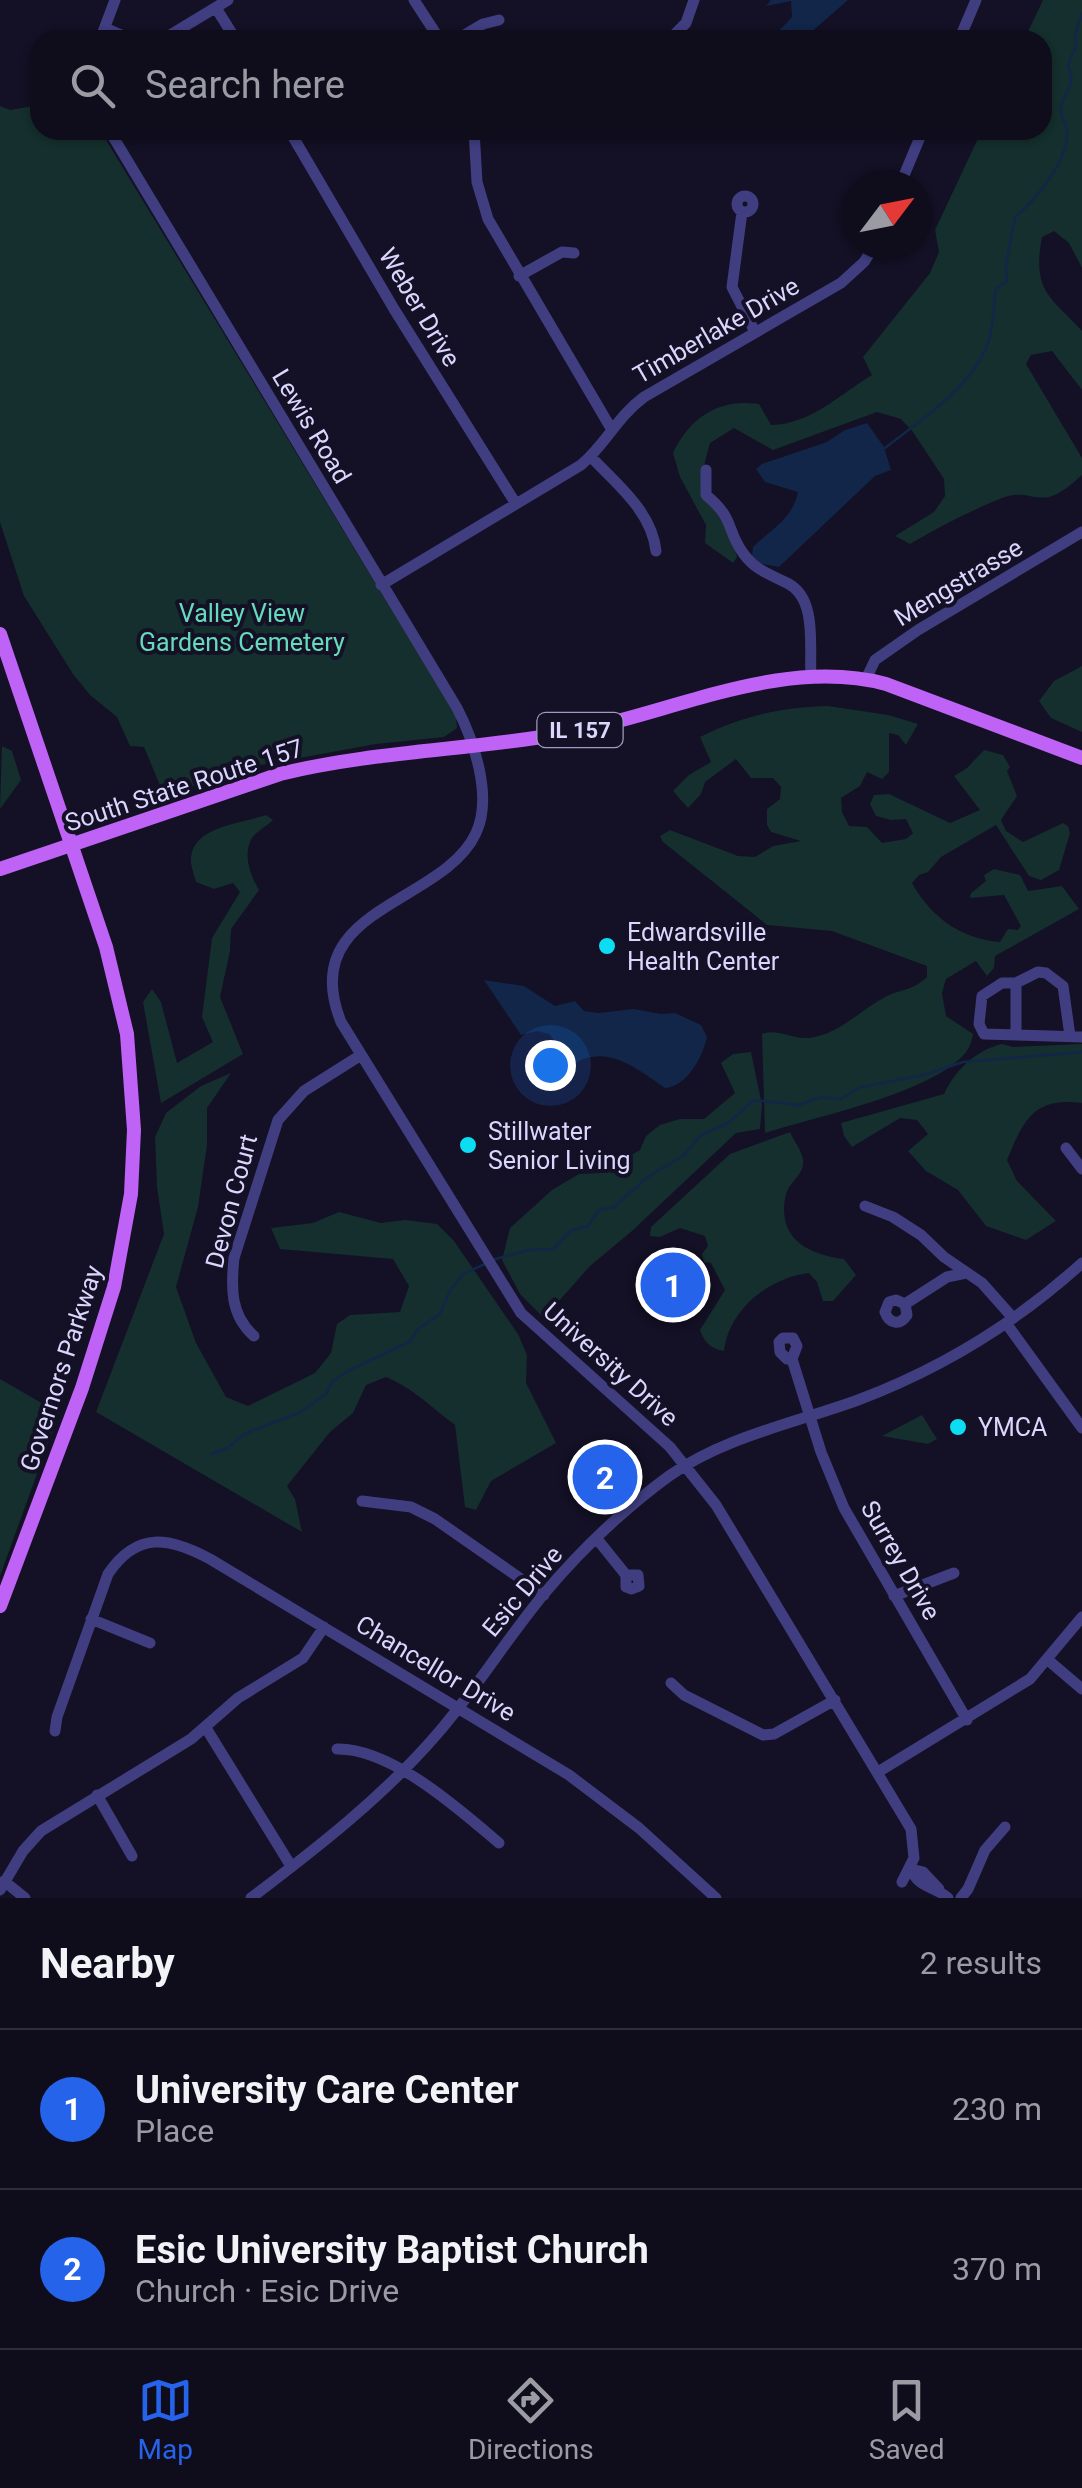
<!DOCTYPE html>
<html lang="en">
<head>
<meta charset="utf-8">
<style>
  body { margin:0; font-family:Roboto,sans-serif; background:#1d1a29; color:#f1f3f6 }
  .compass { position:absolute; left:842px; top:170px; width:90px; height:90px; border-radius:50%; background:#0f0c1c; box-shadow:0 2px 8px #0004; rotate:58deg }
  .you { position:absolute; left:550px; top:1065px; width:35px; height:35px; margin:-25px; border:8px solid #fff; border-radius:50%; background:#1a73e8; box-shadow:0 0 0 15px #1a73e833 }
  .badge { display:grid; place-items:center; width:65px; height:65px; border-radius:50%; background:#2563eb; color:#fff; font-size:32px; font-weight:700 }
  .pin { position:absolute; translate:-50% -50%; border:5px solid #fff; box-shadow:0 2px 10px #0006 }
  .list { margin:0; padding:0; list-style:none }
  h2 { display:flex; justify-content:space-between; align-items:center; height:130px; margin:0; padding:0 40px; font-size:42px }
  h2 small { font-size:32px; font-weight:400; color:#9b9ba3 }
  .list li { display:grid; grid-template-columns:65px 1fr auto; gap:30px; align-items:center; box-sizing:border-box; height:160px; padding:0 40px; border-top:2px solid #2f2c3b }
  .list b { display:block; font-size:38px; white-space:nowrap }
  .list p { margin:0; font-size:32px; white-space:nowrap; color:#9b9ba3 }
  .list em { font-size:32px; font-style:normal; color:#9b9ba3 }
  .icon { flex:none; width:55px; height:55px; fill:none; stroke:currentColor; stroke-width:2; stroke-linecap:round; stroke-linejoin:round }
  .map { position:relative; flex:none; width:1082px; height:1898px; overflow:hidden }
  .search { position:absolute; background:#0f0c1c; box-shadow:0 2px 8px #0004; left:30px; right:30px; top:30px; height:110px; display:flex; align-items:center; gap:25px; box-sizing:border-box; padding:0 35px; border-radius:30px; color:#9b9ba3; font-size:38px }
  .sheet { height:450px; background:#0f0c1c }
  nav { display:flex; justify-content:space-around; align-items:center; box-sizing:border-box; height:140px; border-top:2px solid #2f2c3b; background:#0f0c1c; font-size:28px; color:#9b9ba3 }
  nav a { display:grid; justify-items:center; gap:5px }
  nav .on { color:#2563eb }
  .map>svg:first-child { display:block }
  .green { fill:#142f2d }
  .water { fill:#112648 }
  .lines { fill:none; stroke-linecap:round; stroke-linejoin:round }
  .stream { stroke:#112648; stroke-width:2.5 }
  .minor { stroke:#403e81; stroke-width:11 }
  .major { stroke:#bf63f7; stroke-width:14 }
  .poi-dot { fill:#0dddf2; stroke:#141025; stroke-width:4 }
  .labels { text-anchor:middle; stroke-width:8; stroke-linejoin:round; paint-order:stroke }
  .shield { fill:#141025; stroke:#9f9bbc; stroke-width:2.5 }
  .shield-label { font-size:22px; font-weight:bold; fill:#dad6fd }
  .street-label { font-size:25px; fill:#dad6fd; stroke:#141025 }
  .park-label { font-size:25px; fill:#66dabc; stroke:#141025 }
  .poi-label { font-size:25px; fill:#dad6fd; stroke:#141025; text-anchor:start }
</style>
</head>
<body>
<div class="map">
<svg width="1082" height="1898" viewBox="0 0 1082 1898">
  <rect width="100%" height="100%" fill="#141025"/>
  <path class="green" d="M1043,0H1082V268L1069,243L1054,231L1042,237C1032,292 1050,296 1082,331V390L1052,351L1031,355L1026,364L1082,458V475C1073,483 1061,494 1049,497C1031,500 1024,490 1002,498C970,511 940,526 910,544L895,536L934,512L945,496L944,479L913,432L901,419L877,412L773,450L734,428L710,443L701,477L726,519L737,557L733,563L705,543L706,525L680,477L673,453C690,417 719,398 759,404L771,425C811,424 839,395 872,375L863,357L930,273L939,252L935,230L982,130H1042V40H1024Z
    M40,105V130H100L456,716L457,728L444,737L376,744L261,765L164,795L144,747L130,746L117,717L90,695L73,674L24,596L0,522V106L10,110Z
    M1082,666V732L1051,718L1039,701L1054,681Z
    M828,706L888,715L918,724L906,745L898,735L889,733V772L882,779L867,772L860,786L841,798L842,812L849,826L867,827L882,843L906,839L913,833L906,819L891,820L876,816L870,804L874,795L889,794L950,823L980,810L954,776L967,768L984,750L1003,755L1010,767L1007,771L1017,796L1001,820L1006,831L1023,842L1063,823L1068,826L1070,833L1059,870L1041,880L1029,876L996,825L941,857L928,872L919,875L912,883C931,917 961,939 1000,942L1008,929L1018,930L1021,926L1004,895L970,898L971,893L986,881L984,875L994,869L1020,875L1028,891L1062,886L1079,909L995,956L994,968L987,976L976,961L946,979L942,993L946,1016L973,1034C972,1039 971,1044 968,1049C942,1091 814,1117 765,1133L762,1034C777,1028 792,1039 808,1038C839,1035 860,1010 885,997C902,988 911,992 927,977V966L832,931L767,925L663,842L660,836L670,830L738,856L755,857L773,846L801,841L771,832L767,825V809L780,799L781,787L773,778H751L736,759L705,782L701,794L688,808L673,791L689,775L711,762L700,737C741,716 783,707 828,706Z
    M2,746L12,751L21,780L0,809Z
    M266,815L273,820C267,826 256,832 252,838C242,855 251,876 259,890L231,929L230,951L220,997L243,1054L161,1103L143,1002L152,989L161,1002L177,1063L213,1042L202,1017L212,938L240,892L233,883L214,889L196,882C194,875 190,864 191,857C194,826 243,823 266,815Z
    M1002,1044L1013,1047L1082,1044V1103C1033,1097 1024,1120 1007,1160L1017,1181L1056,1221L1026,1240L986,1226L958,1190L926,1171L908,1151L928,1134L917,1120L900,1118L852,1147L844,1136L841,1123L944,1094C955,1070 976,1050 1002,1044Z
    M751,1052L762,1105L760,1129L736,1133L632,1231L590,1266L544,1318L520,1294L502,1260L510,1228L552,1190L579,1174L600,1173L640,1150L646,1136L660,1125L680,1119H704L735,1093L721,1063L733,1054Z
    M231,1073L207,1108V1145L198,1207L176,1287L196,1343L226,1397L248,1406L315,1373L331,1353L337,1324L350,1315L400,1312L409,1286L393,1259L280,1249L271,1228L313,1223L339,1212L381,1223L405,1220L437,1224L454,1241L518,1334L527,1355L526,1383L556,1443L491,1481L476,1510L465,1507L455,1425C432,1408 413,1388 386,1377L366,1385L353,1413L330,1432L287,1486L295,1499L302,1532L96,1412L164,1234L157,1187L155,1137L166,1113L201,1086Z
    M790,1132C794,1141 802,1151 803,1160C805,1174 790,1181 786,1194C776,1238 807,1254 844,1259L856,1275L833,1301H823L817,1282L809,1273C769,1278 729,1309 724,1351C711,1349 704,1342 700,1330L725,1290L711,1263L704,1262L702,1254L708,1246L705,1236L680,1228L660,1237L650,1236L651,1227L730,1154Z
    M0,1379L59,1413L0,1576Z
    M922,1415L937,1439L928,1444L882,1436Z"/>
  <path class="water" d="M771,0H848L802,40H770L792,17L791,1L766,6Z
    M867,423L884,447L891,470L875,476L779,567L757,563L752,557L753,547C772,528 792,520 798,492L765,482L756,469L762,464L827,442L845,430Z
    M484,980L524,986L555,1006L575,1001L584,1011L598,1013L634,1009L661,1014L675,1013L701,1025L707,1037C703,1056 687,1087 665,1088C642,1072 613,1048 583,1059C572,1064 567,1071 553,1072L558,1045L549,1034L537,1031L521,1035Z"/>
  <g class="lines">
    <path class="stream" d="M885,448C921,420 972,387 988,343C994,327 993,306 996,289L1007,281L1006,265L1015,217C1036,200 1068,161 1067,132C1067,124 1060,119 1061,110C1062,90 1078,89 1068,66C1071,55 1079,46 1075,34L1082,14
      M492,1260L529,1250L553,1249L572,1230L588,1226L599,1210L614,1207L648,1177L683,1156L701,1135L728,1123L754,1100L799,1105L821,1097L840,1099L861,1087L924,1075L963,1062L1082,1052
      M212,1454L228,1448L246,1433L299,1413L326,1394L332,1382L348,1371L409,1342L419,1328L439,1315L450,1291L463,1274L485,1264"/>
    <path class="minor" d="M414,0L440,40
      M216,8L236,40
      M105,28L133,40
      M100,40L115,0
      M162,40L228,0
      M456,40L483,24L499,20
      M669,40L686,23L694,0
      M959,40L976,0
      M109,130L457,708C474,741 493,797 476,833C443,905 295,907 341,1022L521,1313L670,1447L716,1505L911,1829L914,1858L902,1882
      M289,130L394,309L516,504
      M474,130L477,182L488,219L612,430
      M475,134L496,130
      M900,185L923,130
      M737 204a8 8 0 1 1 16 0a8 8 0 1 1-16 0Z
      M742,212L732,287L755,332
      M519,276L562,252L574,253
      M591,457C617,484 652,512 656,551
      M706,470V495C736,520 725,528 743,553C755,570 769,574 787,583C818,598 809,648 811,676
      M381,585L581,465C606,444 617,417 644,397L841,283L864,262L875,245
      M866,679L875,660L918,630L1082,532
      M1016,983L1038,972L1046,973L1063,986L1070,1036
      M1016,1035V983H1002L982,996L979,1024L984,1034C1017,1035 1049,1036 1082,1037
      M1066,1148L1082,1169
      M865,1206L893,1217L921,1235L944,1257L982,1283L1013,1318
      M905,1304L907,1315C900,1326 889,1324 885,1312L889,1302L896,1300L905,1304L947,1277L966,1273
      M1006,1323L1082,1428
      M254,1336C230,1315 231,1287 234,1258L278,1120L304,1091L361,1055
      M792,1359H787L780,1352L779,1342L783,1338H793L797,1346L792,1359L821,1452L844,1508L967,1720
      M362,1501L411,1507L435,1519L544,1595
      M597,1539L626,1575V1587L631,1589L639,1586L638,1575H626
      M894,1596L954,1573
      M91,1619L150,1643
      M1048,1660L1082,1689
      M671,1683L684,1695L763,1735L774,1734L835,1700
      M206,1728L291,1866
      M55,1731L57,1717L108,1574C137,1531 169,1537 210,1559L569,1775L639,1828L716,1898
      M337,1749C391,1748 459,1809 499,1843
      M878,1772L1030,1679L1082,1617
      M97,1795L132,1856
      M911,1869C918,1888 935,1886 948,1898
      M911,1869L923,1872L939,1889
      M4,1881L25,1898
      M0,1890L23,1851L41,1831L191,1739L238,1698L303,1658L324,1627
      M251,1898C317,1848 384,1796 438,1733C476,1689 506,1640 543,1595C579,1552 624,1509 669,1476C724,1437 795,1423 858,1400C940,1369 1017,1322 1082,1263
      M961,1898L968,1889L985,1850L1005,1827"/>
    <path class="major" d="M0,634L106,947L127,1034L134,1130L131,1194L114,1287L82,1388L0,1606
      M0,869L280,774C374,751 472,750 567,733C670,714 781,656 886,684L1082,758"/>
  </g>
  <g class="poi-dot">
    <circle cx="607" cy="946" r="10"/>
    <circle cx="468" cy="1145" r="10"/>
    <circle cx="958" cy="1427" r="10"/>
  </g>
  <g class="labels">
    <rect class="shield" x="537.5" y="713" width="85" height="34" rx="8"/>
    <g class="shield-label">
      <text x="580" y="738">IL 157</text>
    </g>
    <g class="street-label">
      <text transform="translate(420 307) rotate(59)" y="9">Weber Drive</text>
      <text transform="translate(716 330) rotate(-30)" y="9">Timberlake Drive</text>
      <text transform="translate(312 426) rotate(59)" y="9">Lewis Road</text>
      <text transform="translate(958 582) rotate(-31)" y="9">Mengstrasse</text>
      <text transform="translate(184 785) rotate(-18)" y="9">South State Route 157</text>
      <text transform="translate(231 1201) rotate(-75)" y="9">Devon Court</text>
      <text transform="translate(611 1364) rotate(42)" y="9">University Drive</text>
      <text transform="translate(61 1368) rotate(-72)" y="9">Governors Parkway</text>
      <text transform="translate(901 1560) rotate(60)" y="9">Surrey Drive</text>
      <text transform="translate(522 1591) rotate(-50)" y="9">Esic Drive</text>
      <text transform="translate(436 1668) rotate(31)" y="9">Chancellor Drive</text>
    </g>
    <g class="park-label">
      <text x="242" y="622">Valley View<tspan x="242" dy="29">Gardens Cemetery</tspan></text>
    </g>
    <g class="poi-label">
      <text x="627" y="941">Edwardsville<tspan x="627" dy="29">Health Center</tspan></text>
      <text x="488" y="1140">Stillwater<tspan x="488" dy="29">Senior Living</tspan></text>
      <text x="978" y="1436">YMCA</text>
    </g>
  </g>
</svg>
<svg class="compass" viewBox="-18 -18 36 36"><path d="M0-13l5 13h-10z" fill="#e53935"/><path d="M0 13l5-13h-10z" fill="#9b9ba3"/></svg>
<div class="you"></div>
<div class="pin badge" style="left:673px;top:1285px">1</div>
<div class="pin badge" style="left:605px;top:1477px">2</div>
<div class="search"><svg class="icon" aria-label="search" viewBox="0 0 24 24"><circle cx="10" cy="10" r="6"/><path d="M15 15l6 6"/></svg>Search here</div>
</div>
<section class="sheet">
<h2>Nearby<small>2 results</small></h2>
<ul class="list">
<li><span class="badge">1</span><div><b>University Care Center</b><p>Place</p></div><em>230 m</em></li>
<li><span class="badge">2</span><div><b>Esic University Baptist Church</b><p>Church · Esic Drive</p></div><em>370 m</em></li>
</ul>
</section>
<nav>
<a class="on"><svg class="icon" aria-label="map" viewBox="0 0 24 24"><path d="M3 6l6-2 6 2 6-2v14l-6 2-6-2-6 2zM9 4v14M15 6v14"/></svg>Map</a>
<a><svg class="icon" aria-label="directions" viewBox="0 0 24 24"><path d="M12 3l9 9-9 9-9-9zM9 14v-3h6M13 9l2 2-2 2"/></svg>Directions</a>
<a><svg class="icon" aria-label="saved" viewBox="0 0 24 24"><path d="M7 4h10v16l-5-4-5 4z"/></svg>Saved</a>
</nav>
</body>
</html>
